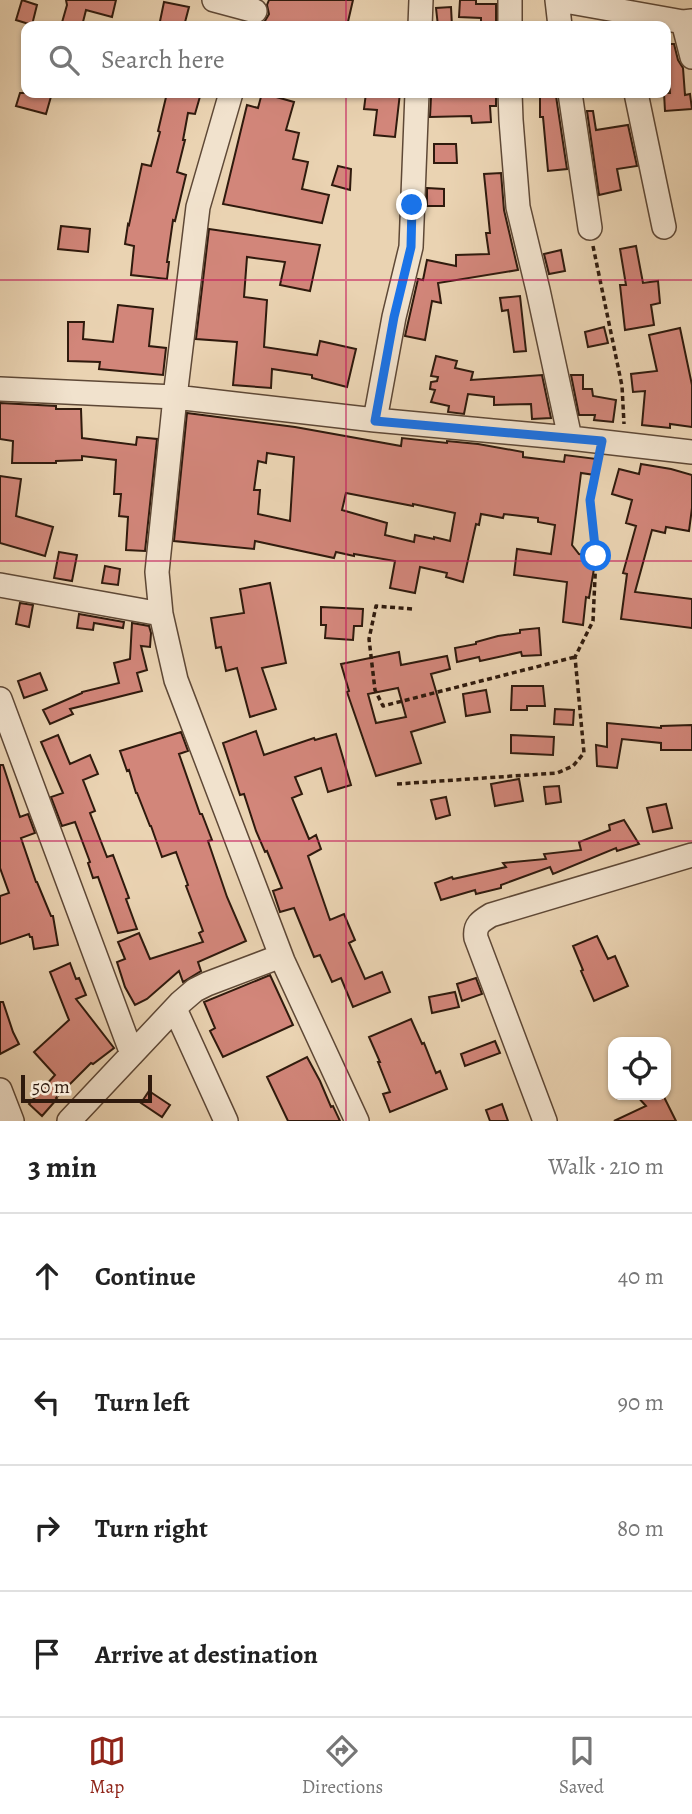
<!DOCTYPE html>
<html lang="en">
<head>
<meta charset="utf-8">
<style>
  body { margin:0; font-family:Alegreya,serif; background:#f2f2f2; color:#222 }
  .controls { position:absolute; right:21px; bottom:21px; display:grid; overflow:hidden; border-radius:14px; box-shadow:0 2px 5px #0004 }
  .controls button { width:63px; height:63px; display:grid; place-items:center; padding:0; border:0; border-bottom:2px solid #e0e0e0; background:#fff; color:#222; font:35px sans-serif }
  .scale { position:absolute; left:21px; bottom:18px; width:131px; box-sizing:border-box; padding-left:7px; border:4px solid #2f1a0d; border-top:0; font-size:19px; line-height:24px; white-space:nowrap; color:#2f1a0d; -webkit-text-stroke:5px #f1e2cd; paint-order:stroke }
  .stop { position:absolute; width:21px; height:21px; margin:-16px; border:5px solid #1a73e8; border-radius:50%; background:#fff }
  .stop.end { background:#1a73e8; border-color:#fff; box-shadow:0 2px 7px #0008 }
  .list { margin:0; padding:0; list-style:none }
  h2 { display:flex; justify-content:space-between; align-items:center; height:91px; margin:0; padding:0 28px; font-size:30px }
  h2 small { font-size:23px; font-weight:400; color:#767676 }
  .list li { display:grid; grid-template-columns:46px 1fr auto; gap:21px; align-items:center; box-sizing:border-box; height:126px; padding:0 28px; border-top:2px solid #e0e0e0 }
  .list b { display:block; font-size:26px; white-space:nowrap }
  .list em { font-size:23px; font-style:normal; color:#767676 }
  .icon { flex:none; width:38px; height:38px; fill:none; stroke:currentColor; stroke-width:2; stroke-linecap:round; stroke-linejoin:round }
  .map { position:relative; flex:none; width:692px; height:1121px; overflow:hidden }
  .search { position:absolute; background:#fff; box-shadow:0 2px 5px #0004; left:21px; right:21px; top:21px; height:77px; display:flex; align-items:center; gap:18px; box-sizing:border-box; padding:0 24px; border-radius:14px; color:#767676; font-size:26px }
  .sheet { height:595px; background:#fff }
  nav { display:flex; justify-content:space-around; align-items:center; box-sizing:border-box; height:98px; border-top:2px solid #e0e0e0; background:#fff; font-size:19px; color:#767676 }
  nav a { display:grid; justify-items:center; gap:4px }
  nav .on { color:#8f2418 }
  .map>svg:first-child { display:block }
  .building { fill:#d2867a; stroke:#2f1a0d; stroke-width:2; fill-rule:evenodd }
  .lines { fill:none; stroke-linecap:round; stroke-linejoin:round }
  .minor-casing { stroke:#5e4836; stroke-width:26 }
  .path { stroke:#2f1a0d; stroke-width:3.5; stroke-dasharray:5 3.5; stroke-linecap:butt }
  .minor { stroke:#f1e2cd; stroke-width:23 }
  .route { stroke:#1a73e8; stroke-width:9 }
  .grid { fill:none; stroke:#c2185b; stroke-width:2; stroke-opacity:0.55 }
</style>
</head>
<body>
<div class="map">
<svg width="692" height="1121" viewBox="0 0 692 1121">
  <rect width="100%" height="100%" fill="#ead3b2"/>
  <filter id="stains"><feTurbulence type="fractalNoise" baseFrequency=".00286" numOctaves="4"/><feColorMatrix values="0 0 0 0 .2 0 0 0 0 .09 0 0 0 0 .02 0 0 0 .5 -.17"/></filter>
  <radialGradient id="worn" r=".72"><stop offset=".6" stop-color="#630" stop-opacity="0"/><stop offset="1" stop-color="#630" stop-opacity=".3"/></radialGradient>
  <path class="building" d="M22,0L37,5L32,25L16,20Z
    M66,0H116L112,17L86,10L82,26H61L67,5Z
    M269,0H353L347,26H262L269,14L267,5Z
    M460,0H476V4H496V22H481V18L459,17Z
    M164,2L189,7L184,26H159Z
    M451,7L452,26H438L436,8Z
    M666,44H674L678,60L683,68L685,95L690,94L692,109L665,111L664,93H670Z
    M20,93H52L46,114L16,106Z
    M167,93H201L195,114L188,113L183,140H185L177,172L186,175L175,221L173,220L167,262H169L167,279L131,275L134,246L125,244L128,224L129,225L142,164L151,166L160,132L158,131Z
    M262,93L294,102L286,130L299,133L293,159L308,162L302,189L329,195L322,223L223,204L247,105L258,108Z
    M366,93H400L395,137L374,135L377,110L364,109Z
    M456,93H496V106H490L491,122L472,123L471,116L430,117L431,97H456Z
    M540,96H556L567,169L548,171L543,117H540Z
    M587,111H593L596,130L628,125L637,166L617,169L621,190L599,195Z
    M434,144H456L457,163H434Z
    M338,166L351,169L350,190L332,185Z
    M501,173L504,210L518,270L438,283L441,303L432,301L425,340L405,336L418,279L423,280L427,260L456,266V255L489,254L486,233H490L484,174Z
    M427,188L444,189V206H427Z
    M61,226L90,229L88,252L58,249Z
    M209,229L320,245L310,291L280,285L285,262L247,257L244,297L267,300L264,347L317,355L320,341L356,349L347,387L312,378V375L272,369L271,388L233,385L237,342L196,339Z
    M636,246L643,283L658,281L660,303L651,305L654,325L625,330L620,285H626L620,249Z
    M561,250L565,271L549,274L544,254Z
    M520,296L526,351L514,352L508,310L502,311L500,298Z
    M118,305L153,309L149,346L166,348L163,375L99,369L100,362L68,361V322H84L83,339L113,342Z
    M604,327L608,343L588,347L585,332Z
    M680,328L692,385V427L670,424V428L642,425L645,391L633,392L631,374L657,371L649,335Z
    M436,356L457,361L455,368L473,372L471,380L542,375L551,418L532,419L531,404L494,405V397L468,394L464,414L448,412L449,406L431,402L435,390L430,389L431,382L437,381L438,377L431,376Z
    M571,375H583V389H592L593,396L616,400L613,422L594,420L595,415H579Z
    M0,403L56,406V409H81L82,438L136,445L137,437L157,439L145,551L126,550L128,517L119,516L121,494H114L116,460L82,456V460L56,461V463H12L13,441L0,439Z
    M187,413L295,427L401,446L402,438L447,443V441L478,444L523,452V457L564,462L565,455L597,459L595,475L581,473L572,545L579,554L596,557L589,598L586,597L583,625L563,622L567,582L514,575L517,549L551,554L555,525L538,522V518L504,514L503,518L481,514L479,525L476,524L463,582L446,577L447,573L420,567L415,593L390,588L395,561L354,554V556L336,552L334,558L255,541L254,549L174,541ZM267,453L294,457L290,521L258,514L260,490H254L258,461L266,463ZM346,493L413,506V504L455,513L450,541L434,537V539L415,535L414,542L385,535L387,523L342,510Z
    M641,464L671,469L692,475V508L689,531L666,527L665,533L652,530L635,592L692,599V628L621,619L627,574L623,573L636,526L626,523L632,500L612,494L619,469L639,474Z
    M0,476L21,479L16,516L53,527L45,556L0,543Z
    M59,552L77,555L72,581L54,578Z
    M105,566L120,569L118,585L102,583Z
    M270,583L286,663L262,668L276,709L250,717L237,668L226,671L221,647L216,648L211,618L244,613L240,589Z
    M20,603L33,605L29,627L16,624Z
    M321,607L363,609L362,626H354L353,640L325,638L326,625H321Z
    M79,614L124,622L123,628L94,623L93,630L77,628Z
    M132,623L149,626L151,633L150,647L141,646L147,670L137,673L142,691L70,709L73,714L50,724L43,710L82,693V692L119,683L114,663L130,659Z
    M539,628L541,655L522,656L521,652L480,661L479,657L457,662L455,648L476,644V642L498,636L520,633V630Z
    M399,652L401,665L447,656L450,669L431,674L445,722L411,732L421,763L376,776L347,692L349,691L341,664ZM398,688L406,717L376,723L368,694Z
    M40,673L47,690L24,698L18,681Z
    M512,686H543L545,706H527V710H511Z
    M486,690L490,712L466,716L463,694Z
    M555,709L574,710L573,725L554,724Z
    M607,723L661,728V726L692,725V750H661V743L622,739L617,768L597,766L596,745L607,747Z
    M256,731L264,755L314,738L315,740L336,734L351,785L328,792L321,768L295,777L302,794L292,798L309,839L316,835L321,849L308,856L330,920L344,914L355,940L349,943L365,979L382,972L390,992L353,1007L341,978L332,982L320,955L314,957L294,908L280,912L273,891L282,888L267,851L265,852L256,831L244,794L240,795L223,743Z
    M181,732L188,751L179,754L200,814H202L212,840L208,841L227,897L246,941L198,962L201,971L183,982L179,971L147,999L135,1005L125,987L117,962L125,959L118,942L139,933L150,959L203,942L199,933L203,931L186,886L188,885L176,852L162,857L151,826H150L137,793H136L129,770L127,771L120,751Z
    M58,735L70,764L90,755L98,774L83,780L95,811L90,813L107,857L113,855L129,898L126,899L137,929L118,933L98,877L93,878L88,863L90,862L75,822L62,826L51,797L63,793L41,742Z
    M511,735L554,737L553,755L511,753Z
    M0,765H3L20,817L28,814L35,833L21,838L36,882H37L51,916H53L58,945L34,949L32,937H30L29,934L0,944V896L9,893L0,868Z
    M519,779L523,801L495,806L491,784Z
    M559,786L561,802L546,804L544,787Z
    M446,797L450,815L436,819L431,800Z
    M666,804L672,828L653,832L647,808Z
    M624,820L639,844L617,851L616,848L553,874L550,867L501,885V888L476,894L475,890L441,900L435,883L452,877L453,879L506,867L503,863L546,859L544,854L581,850L579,842L610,830L609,825Z
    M597,936L608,959L615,956L628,986L594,1001L581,971L583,970L573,946Z
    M70,963L76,979L79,978L86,995L76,999L114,1048L93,1064L91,1063L56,1098L57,1099L42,1116L29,1104L55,1075L34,1052L69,1020L50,972Z
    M270,975L293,1025L223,1057L210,1031L215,1028L204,1002Z
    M476,978L482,994L462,1001L457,984Z
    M455,992L459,1007L432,1013L429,997Z
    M0,1002H3L13,1032L19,1044L0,1054Z
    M411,1019L422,1044L424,1043L436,1073L440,1071L447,1089L390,1112L383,1094L390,1092L378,1062H380L369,1037Z
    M495,1041L500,1053L465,1066L461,1054Z
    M307,1057L320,1081L331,1107L333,1106L340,1121H288L267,1077Z
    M149,1091L170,1105L162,1117L141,1103Z
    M636,1095H663L676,1121H614L646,1106Z
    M502,1104L508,1121H490L486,1110Z"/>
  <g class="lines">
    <g class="minor-casing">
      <path id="minor" d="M214,0L255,11
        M510,0V26
        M557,0L560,26
        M559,0L683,22L692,21
        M683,22L692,57
        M420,26L421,0
        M231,93L198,207L175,397L157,572L161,614L176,680L283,961L357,1121
        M510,93L511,120L518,207L538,290L570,438
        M570,93L590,228
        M636,93L664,227
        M0,389L175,397L375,420L570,438L692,452
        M375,420L394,317L411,247L417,93
        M0,585L161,614
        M0,699L132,1054
        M175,1009L226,1121
        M0,1090L12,1121
        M69,1121L181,1002L195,990L207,984L281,956
        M545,1121L476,938C474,925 481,921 491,915L692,855"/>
    </g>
    <path class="path" d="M593,246L622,386L624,424
      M412,609L376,606L369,639L375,690L383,706L575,657
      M397,784L557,773L573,766L584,753L575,657L593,621L596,556L590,500L598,460"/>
    <use href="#minor" class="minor"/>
  </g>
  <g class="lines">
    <path class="route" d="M412,205L411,247L394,317L375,421L602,441L590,500L596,556"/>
  </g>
  <path class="grid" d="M346,0V26M346,93V1121M0,280H692M0,561H692M0,841H692"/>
  <rect width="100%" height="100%" filter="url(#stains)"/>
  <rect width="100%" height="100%" fill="url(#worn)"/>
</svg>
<div class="controls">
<button><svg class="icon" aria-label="locate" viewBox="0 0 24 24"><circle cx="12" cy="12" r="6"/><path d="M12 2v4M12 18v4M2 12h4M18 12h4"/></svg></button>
</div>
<div class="scale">50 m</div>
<div class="stop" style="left:596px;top:556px"></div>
<div class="stop end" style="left:412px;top:205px"></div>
<div class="search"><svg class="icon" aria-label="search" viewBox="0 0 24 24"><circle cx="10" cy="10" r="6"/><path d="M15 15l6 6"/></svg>Search here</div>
</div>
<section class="sheet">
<h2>3 min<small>Walk · 210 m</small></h2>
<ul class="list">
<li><svg class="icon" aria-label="ahead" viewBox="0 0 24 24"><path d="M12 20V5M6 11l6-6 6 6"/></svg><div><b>Continue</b></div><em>40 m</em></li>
<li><svg class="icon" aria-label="left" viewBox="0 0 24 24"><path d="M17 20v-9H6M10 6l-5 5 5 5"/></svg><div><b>Turn left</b></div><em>90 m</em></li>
<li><svg class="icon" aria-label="right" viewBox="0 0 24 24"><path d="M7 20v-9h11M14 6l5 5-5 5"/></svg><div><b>Turn right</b></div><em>80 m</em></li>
<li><svg class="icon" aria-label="arrive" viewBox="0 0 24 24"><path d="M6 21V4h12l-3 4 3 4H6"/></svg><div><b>Arrive at destination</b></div></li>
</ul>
</section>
<nav>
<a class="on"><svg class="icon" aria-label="map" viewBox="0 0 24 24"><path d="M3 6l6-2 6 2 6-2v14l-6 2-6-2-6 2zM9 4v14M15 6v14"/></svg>Map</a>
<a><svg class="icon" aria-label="directions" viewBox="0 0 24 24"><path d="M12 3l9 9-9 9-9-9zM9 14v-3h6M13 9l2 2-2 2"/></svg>Directions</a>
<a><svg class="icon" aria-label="saved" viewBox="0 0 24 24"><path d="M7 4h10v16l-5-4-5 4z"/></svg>Saved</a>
</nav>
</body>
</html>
